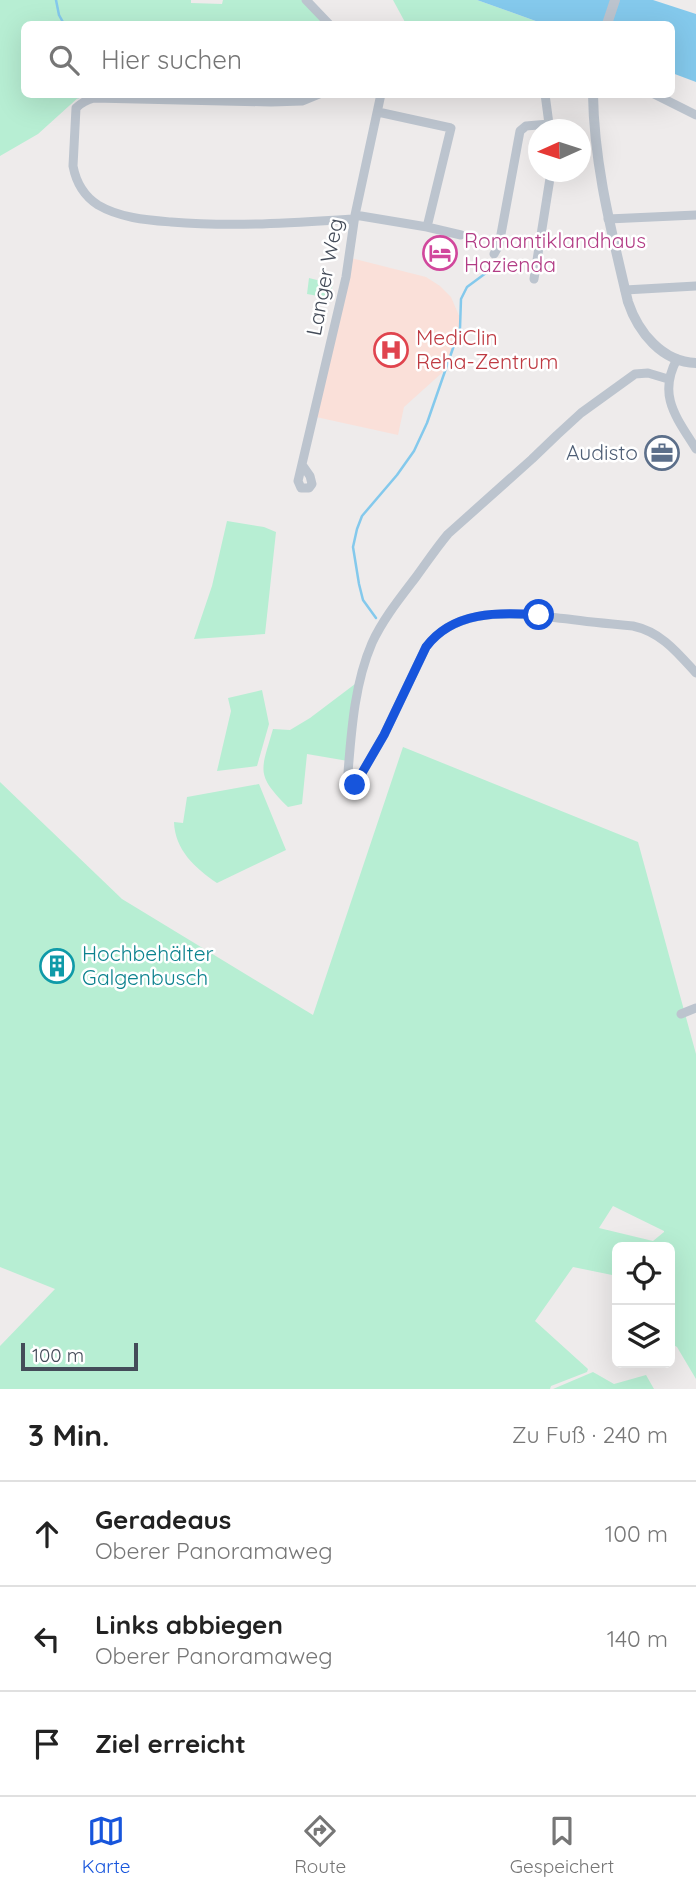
<!DOCTYPE html>
<html lang="de">
<head>
<meta charset="utf-8">
<style>
  body { margin:0; font-family:Quicksand,sans-serif; background:#f2f2f2; color:#222 }
  .controls { position:absolute; right:21px; bottom:21px; display:grid; overflow:hidden; border-radius:10px; box-shadow:0 7px 28px #0002 }
  .controls button { width:63px; height:63px; display:grid; place-items:center; padding:0; border:0; border-bottom:2px solid #e0e0e0; background:#fff; color:#222; font:35px sans-serif }
  .compass { position:absolute; left:528px; top:119px; width:63px; height:63px; border-radius:50%; background:#fff; box-shadow:0 7px 28px #0002; rotate:267deg }
  .scale { position:absolute; left:21px; bottom:18px; width:117px; box-sizing:border-box; padding-left:7px; border:4px solid #444c59; border-top:0; font-size:19px; line-height:24px; white-space:nowrap; color:#444c59; -webkit-text-stroke:5px #fff; paint-order:stroke }
  .stop { position:absolute; width:21px; height:21px; margin:-16px; border:5px solid #1755dc; border-radius:50%; background:#fff }
  .stop.end { background:#1755dc; border-color:#fff; box-shadow:0 2px 7px #0008 }
  .list { margin:0; padding:0; list-style:none }
  h2 { display:flex; justify-content:space-between; align-items:center; height:91px; margin:0; padding:0 28px; font-size:30px }
  h2 small { font-size:23px; font-weight:400; color:#767676 }
  .list li { display:grid; grid-template-columns:46px 1fr auto; gap:21px; align-items:center; box-sizing:border-box; height:105px; padding:0 28px; border-top:2px solid #e0e0e0 }
  .list b { display:block; font-size:26px; white-space:nowrap }
  .list p { margin:0; font-size:23px; white-space:nowrap; color:#767676 }
  .list em { font-size:23px; font-style:normal; color:#767676 }
  .icon { flex:none; width:38px; height:38px; fill:none; stroke:currentColor; stroke-width:2; stroke-linecap:round; stroke-linejoin:round }
  .map { position:relative; flex:none; width:696px; height:1389px; overflow:hidden }
  .search { position:absolute; background:#fff; box-shadow:0 7px 28px #0002; left:21px; right:21px; top:21px; height:77px; display:flex; align-items:center; gap:18px; box-sizing:border-box; padding:0 24px; border-radius:10px; color:#767676; font-size:26px }
  .sheet { height:406px; background:#fff }
  nav { display:flex; justify-content:space-around; align-items:center; box-sizing:border-box; height:98px; border-top:2px solid #e0e0e0; background:#fff; font-size:19px; color:#767676 }
  nav a { display:grid; justify-items:center; gap:4px }
  nav .on { color:#1755dc }
  .map>svg:first-child { display:block }
  .medical { fill:#fae0d9 }
  .green { fill:#b7eed3; fill-rule:evenodd }
  .water { fill:#84c9ec }
  .lines { fill:none; stroke-linecap:round; stroke-linejoin:round }
  .stream { stroke:#84c9ec; stroke-width:2.5 }
  .minor { stroke:#bcc4ce; stroke-width:9 }
  .tertiary { stroke:#bcc4ce; stroke-width:10 }
  .route { stroke:#1755dc; stroke-width:9 }
  .labels { text-anchor:middle; stroke-width:5; stroke-linejoin:round; paint-order:stroke }
  .hotel-label { font-size:21px; fill:#b23c85; stroke:#fff; text-anchor:start }
  .street-label { font-size:21px; fill:#444c59; stroke:#fff }
  .health-label { font-size:21px; fill:#be3a42; stroke:#fff; text-anchor:start }
  .service-label { font-size:21px; fill:#4e5e75; stroke:#fff; text-anchor:end }
  .culture-label { font-size:21px; fill:#0d838f; stroke:#fff; text-anchor:start }
</style>
</head>
<body>
<div class="map">
<svg width="696" height="1389" viewBox="0 0 696 1389">
  <rect width="100%" height="100%" fill="#eeebeb"/>
  <path class="medical" d="M351,258L426,277L440,286L451,297L460,318L459,329L444,371L404,407L398,435L316,417Z"/>
  <path class="green" d="M0,0H191V3L222,4L223,0H303L326,24H24V94L84,95L80,96L38,134L0,156Z
    M393,0H477L544,24H406Z
    M309,278L333,284L329,298L307,294Z
    M227,521L264,527L276,532L265,634L194,639L212,586Z
    M359,681L348,761L307,754L302,804L288,807C255,774 261,771 273,729L290,730L310,718Z
    M262,690L269,724L257,766L217,771L231,711L228,698Z
    M403,747L638,842L696,1054V1379L677,1347L670,1343V1247H617V1276L573,1267L535,1321L588,1369L587,1372L551,1386L550,1389H0V1346L55,1289L0,1267V782L122,899L313,1015ZM613,1206L664,1231V1232L653,1241L599,1228Z
    M259,784L286,850L217,883C195,868 175,850 174,822L183,823L187,797Z
    M593,1372L614,1384L646,1375L654,1389H553Z"/>
  <path class="water" d="M477,0H653L696,14V82L672,73V24H544Z"/>
  <g class="lines">
    <path class="stream" d="M56,0L59,15L64,24
      M78,97L79,94
      M376,618L363,600L359,584L353,547L357,529L362,516L397,475L414,451L427,423L460,328L461,299L467,287L490,270"/>
    <path class="minor" d="M306,0L329,24
      M319,94L302,101L271,102L94,98C86,100 81,103 76,108L73,166C76,182 84,196 98,205C120,218 147,220 171,222C233,227 293,223 354,219
      M654,94L696,115
      M355,215L427,227L451,128L378,112
      M608,219L696,215
      M427,227L461,235
      M494,254L499,245L520,131L526,126L549,124L545,94
      M534,279L551,172
      M625,290L696,286
      M677,359C657,396 677,418 696,449
      M668,379L648,373L635,374L581,413L557,435L532,459L448,534C437,547 427,562 416,577C400,598 383,619 372,643C353,687 351,738 347,785L351,789L355,785L384,735L426,647C459,603 520,614 568,619C589,622 611,624 633,626C661,632 677,652 696,673
      M303,466L310,476L312,484L309,488H301L298,481L346,277L355,215L381,94
      M681,1014L696,1008"/>
    <path class="tertiary" d="M607,24L615,0
      M593,94C594,166 612,233 628,302C638,332 662,362 696,363"/>
  </g>
  <g class="lines">
    <path class="route" d="M355,785L384,735L426,647C453,611 499,612 539,615"/>
  </g>
  <defs>
    <g id="hotel-ring" transform="scale(1.75)"><circle r="9.5" fill="#fff" stroke="#d1479c" stroke-width="1.5"/><path d="M-6-4.5h1.5V1H6V5H4.5V3h-9V5H-6ZM-4 0a1.8 1.8 0 1 1 3.6 0ZM.5 0V-2.5h3Q6-2.5 6 0Z" fill="#d1479c"/></g>
    <g id="hospital-ring" transform="scale(1.75)"><circle r="9.5" fill="#fff" stroke="#e0444e" stroke-width="1.5"/><path d="M-5-5h3v3.5h4V-5h3V5h-3V1.5h-4V5h-3Z" fill="#e0444e"/></g>
    <g id="office-ring" transform="scale(1.75)"><circle r="9.5" fill="#fff" stroke="#5c6f8a" stroke-width="1.5"/><path d="M-6-3h4V-5.5h4V-3h4V5H-6ZM-1-4.5V-3h2v-1.5ZM-6 0V1H6V0Z" fill="#5c6f8a"/></g>
    <g id="building-ring" transform="scale(1.75)"><circle r="9.5" fill="#fff" stroke="#0f9aa8" stroke-width="1.5"/><path d="M-4-6H4V6H1V3H-1V6H-4ZM-2.5-4.3h1.7v1.8h-1.7ZM.8-4.3h1.7v1.8H.8ZM-2.5-1h1.7V.8h-1.7ZM.8-1h1.7V.8H.8Z" fill="#0f9aa8"/></g>
  </defs>
  <g fill-rule="evenodd">
    <use href="#hotel-ring" x="440" y="253"/>
    <use href="#hospital-ring" x="391" y="350"/>
    <use href="#office-ring" x="662" y="453"/>
    <use href="#building-ring" x="57" y="966"/>
  </g>
  <g class="labels">
    <g class="hotel-label">
      <text x="464" y="248">Romantiklandhaus<tspan x="464" dy="24">Hazienda</tspan></text>
    </g>
    <g class="street-label">
      <text transform="translate(325 277) rotate(-79)" y="7">Langer Weg</text>
    </g>
    <g class="health-label">
      <text x="416" y="345">MediClin<tspan x="416" dy="24">Reha-Zentrum</tspan></text>
    </g>
    <g class="service-label">
      <text x="638" y="460">Audisto</text>
    </g>
    <g class="culture-label">
      <text x="82" y="961">Hochbehälter<tspan x="82" dy="24">Galgenbusch</tspan></text>
    </g>
  </g>
</svg>
<div class="controls">
<button><svg class="icon" aria-label="locate" viewBox="0 0 24 24"><circle cx="12" cy="12" r="6"/><path d="M12 2v4M12 18v4M2 12h4M18 12h4"/></svg></button>
<button><svg class="icon" aria-label="layers" viewBox="0 0 24 24"><path d="M12 4l9 5-9 5-9-5zM3 14l9 5 9-5"/></svg></button>
</div>
<svg class="compass" viewBox="-18 -18 36 36"><path d="M0-13l5 13h-10z" fill="#e53935"/><path d="M0 13l5-13h-10z" fill="#767676"/></svg>
<div class="scale">100 m</div>
<div class="stop" style="left:539px;top:615px"></div>
<div class="stop end" style="left:355px;top:785px"></div>
<div class="search"><svg class="icon" aria-label="search" viewBox="0 0 24 24"><circle cx="10" cy="10" r="6"/><path d="M15 15l6 6"/></svg>Hier suchen</div>
</div>
<section class="sheet">
<h2>3 Min.<small>Zu Fuß · 240 m</small></h2>
<ul class="list">
<li><svg class="icon" aria-label="ahead" viewBox="0 0 24 24"><path d="M12 20V5M6 11l6-6 6 6"/></svg><div><b>Geradeaus</b><p>Oberer Panoramaweg</p></div><em>100 m</em></li>
<li><svg class="icon" aria-label="left" viewBox="0 0 24 24"><path d="M17 20v-9H6M10 6l-5 5 5 5"/></svg><div><b>Links abbiegen</b><p>Oberer Panoramaweg</p></div><em>140 m</em></li>
<li><svg class="icon" aria-label="arrive" viewBox="0 0 24 24"><path d="M6 21V4h12l-3 4 3 4H6"/></svg><div><b>Ziel erreicht</b></div></li>
</ul>
</section>
<nav>
<a class="on"><svg class="icon" aria-label="map" viewBox="0 0 24 24"><path d="M3 6l6-2 6 2 6-2v14l-6 2-6-2-6 2zM9 4v14M15 6v14"/></svg>Karte</a>
<a><svg class="icon" aria-label="directions" viewBox="0 0 24 24"><path d="M12 3l9 9-9 9-9-9zM9 14v-3h6M13 9l2 2-2 2"/></svg>Route</a>
<a><svg class="icon" aria-label="saved" viewBox="0 0 24 24"><path d="M7 4h10v16l-5-4-5 4z"/></svg>Gespeichert</a>
</nav>
</body>
</html>
